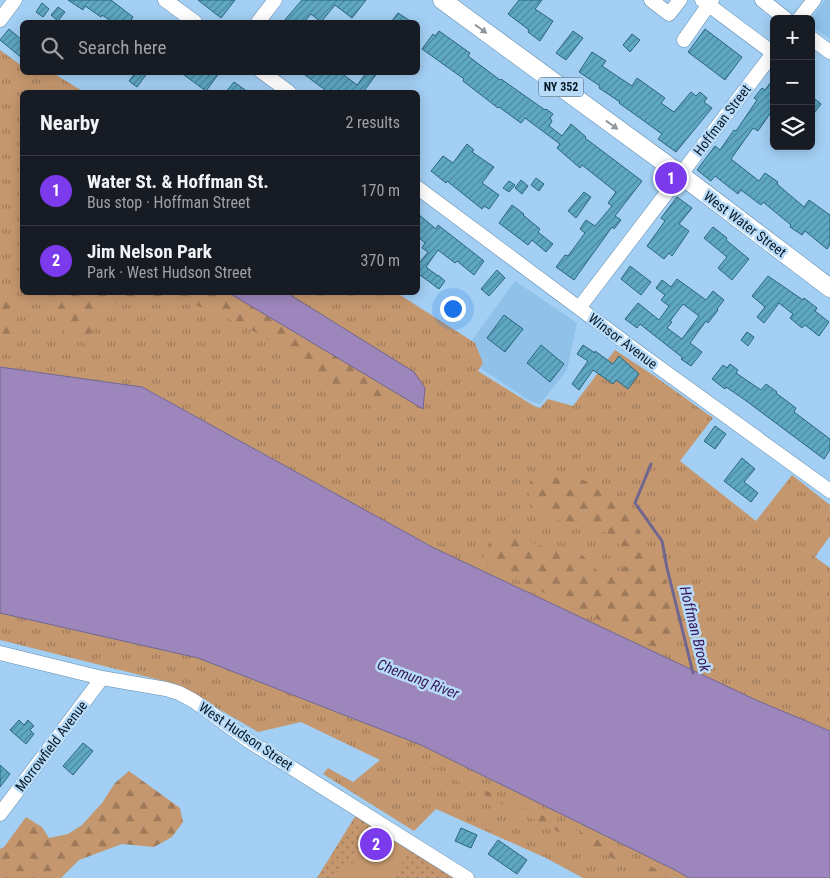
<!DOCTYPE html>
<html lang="en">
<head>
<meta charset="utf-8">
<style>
  body { margin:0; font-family:"Roboto Condensed",sans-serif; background:#20242c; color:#f1f3f6 }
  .controls { position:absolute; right:15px; top:15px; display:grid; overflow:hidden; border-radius:8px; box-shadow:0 2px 12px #0003 }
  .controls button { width:45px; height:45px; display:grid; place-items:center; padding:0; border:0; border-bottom:1px solid #363941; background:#171b24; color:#f1f3f6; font:25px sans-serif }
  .you { position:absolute; left:452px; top:308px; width:18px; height:18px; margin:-12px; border:4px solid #fff; border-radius:50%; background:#1a73e8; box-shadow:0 0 0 8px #1a73e833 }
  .badge { display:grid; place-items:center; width:32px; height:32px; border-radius:50%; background:#7c3aed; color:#fff; font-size:16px; font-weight:700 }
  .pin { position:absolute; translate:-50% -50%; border:2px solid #fff; box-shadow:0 1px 5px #0006 }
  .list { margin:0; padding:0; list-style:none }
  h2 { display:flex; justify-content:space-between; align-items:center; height:65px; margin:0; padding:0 20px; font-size:21px }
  h2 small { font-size:16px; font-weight:400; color:#9ea1a6 }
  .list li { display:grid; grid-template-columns:32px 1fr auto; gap:15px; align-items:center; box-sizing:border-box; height:70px; padding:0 20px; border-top:1px solid #363941 }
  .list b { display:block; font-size:19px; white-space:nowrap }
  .list p { margin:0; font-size:16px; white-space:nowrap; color:#9ea1a6 }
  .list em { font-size:16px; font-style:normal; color:#9ea1a6 }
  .icon { flex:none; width:28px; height:28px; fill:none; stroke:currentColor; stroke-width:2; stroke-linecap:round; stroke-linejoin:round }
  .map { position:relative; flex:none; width:830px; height:878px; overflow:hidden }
  .search { position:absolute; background:#171b24; box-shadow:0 2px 12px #0003; left:20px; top:20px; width:400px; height:55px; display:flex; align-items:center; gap:12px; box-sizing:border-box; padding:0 18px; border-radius:8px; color:#9ea1a6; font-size:19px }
  .panel { position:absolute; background:#171b24; box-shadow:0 2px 12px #0003; left:20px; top:90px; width:400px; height:205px; border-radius:8px }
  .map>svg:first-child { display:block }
  .built { fill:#8fc1e9 }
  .grass { fill:url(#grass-tufts) }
  .forest { fill:url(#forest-firs) }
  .park { fill:url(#park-dots) }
  .pitch { fill:#c5976e }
  .water { fill:#9d86bc; stroke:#71668f }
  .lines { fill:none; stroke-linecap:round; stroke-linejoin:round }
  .stream { stroke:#71668f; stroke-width:3 }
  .building { fill:url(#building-hatch); stroke:#2a667a; fill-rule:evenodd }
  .minor-casing { stroke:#628cae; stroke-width:15 }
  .major-casing { stroke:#628cae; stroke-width:19 }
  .minor { stroke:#fff; stroke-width:14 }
  .major { stroke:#fff; stroke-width:18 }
  .oneway { fill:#90989e }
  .labels { text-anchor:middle; stroke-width:5; stroke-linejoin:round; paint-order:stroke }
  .shield { fill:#b7dbf8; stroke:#3d5466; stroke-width:1 }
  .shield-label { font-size:12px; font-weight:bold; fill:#091a27 }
  .street-label { font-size:14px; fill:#091a27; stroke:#b7dbf8 }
  .water-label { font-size:15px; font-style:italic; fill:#391859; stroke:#b7dbf8 }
</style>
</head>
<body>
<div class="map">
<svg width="830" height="878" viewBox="0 0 830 878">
  <defs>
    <pattern id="grass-tufts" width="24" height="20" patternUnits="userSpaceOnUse" patternTransform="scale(1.25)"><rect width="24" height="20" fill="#c5976e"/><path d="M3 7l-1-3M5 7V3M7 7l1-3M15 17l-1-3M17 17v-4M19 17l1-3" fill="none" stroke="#9e7a5a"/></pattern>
    <pattern id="forest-firs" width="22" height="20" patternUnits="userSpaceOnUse" patternTransform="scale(1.25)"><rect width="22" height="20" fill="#c5976e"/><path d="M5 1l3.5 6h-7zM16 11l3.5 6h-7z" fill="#9e7a5a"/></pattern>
    <pattern id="park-dots" width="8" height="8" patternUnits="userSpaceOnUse" patternTransform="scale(1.25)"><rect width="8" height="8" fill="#c5976e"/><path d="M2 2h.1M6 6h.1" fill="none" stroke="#9e7a5a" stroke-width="1.8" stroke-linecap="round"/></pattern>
    <pattern id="building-hatch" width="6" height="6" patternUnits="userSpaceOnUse" patternTransform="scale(1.25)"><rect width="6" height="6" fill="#5ea8c3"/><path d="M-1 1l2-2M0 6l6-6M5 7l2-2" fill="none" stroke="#4c889e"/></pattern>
  </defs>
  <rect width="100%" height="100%" fill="#a2cff3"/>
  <path class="built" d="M825,0H830V39L811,25V19Z
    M515,281L577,323L567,370L540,404L530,401L461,355Z"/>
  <path class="grass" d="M0,50L22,66V72L53,73L84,92H22V292L397,293L475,343L483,363L478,371L534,406L540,408L548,399L573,406L615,350L653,375L713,418L680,461L756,521L792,475L830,505V536L815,557L830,568V731L756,700L434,548L142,387L0,367Z
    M0,613L198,658L421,745L677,871L689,878H583L546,858L436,809L414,831L323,774L328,768L353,782L380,760L301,722L258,732L176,684L0,640Z"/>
  <path class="forest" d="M67,293H229L423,409L338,387L259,334L206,308L153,296L117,302L95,321L88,345L66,334L58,308Z
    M0,299L8,300L16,334L0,336Z
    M570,475L606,489L630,515L657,561L676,606L671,640L656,648L481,562L491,539L507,535L548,548L578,550L605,580L633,561L609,533L570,525L530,507V481Z
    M422,763L594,838L673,878H653L524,815Z
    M129,771L180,808L183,822L172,837L154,847L122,844L79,860L61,878H0V849L4,847L26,817L42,827L49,838L68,834L82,825L102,803L115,783Z"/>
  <path class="park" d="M359,810L467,878H317Z"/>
  <path class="pitch" d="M374,830L409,853L393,878H375L369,874L372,878H335L345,864L356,866L352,863Z"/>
  <path class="water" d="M229,293H287L414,372L425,388L423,409Z
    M0,367L142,387L434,548L756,700L830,731V878H689L677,871L421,745L198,658L0,613Z"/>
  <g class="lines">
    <path class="stream" d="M651,464L635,503L662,541L667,568L693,673"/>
  </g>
  <path class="building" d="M68,0H111L133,17L130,22H112L102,15L101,17L85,6L83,10Z
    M198,0H235L221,18Z
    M302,0H366L352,18L335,5L321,22L311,14L304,22H283Z
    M519,0H542L535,9L553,21L540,41L528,32L529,30L508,14Z
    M42,3L49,9L43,17L36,12Z
    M58,7L65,12L58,21L51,15Z
    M398,13L412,22H391Z
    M9,29L22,40V58L0,40Z
    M705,29L742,57L725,80L688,52Z
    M439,31L470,53L468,56L500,80L501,79L545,110L546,109L553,114L550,118L552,121L549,126L562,136L571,124L586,137L585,138L642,181L615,216L621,220L614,229L612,227L574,280L556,267L565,255L568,256L585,233L580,229L586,220L595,226L612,206L608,203L616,192L582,165L580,168L557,148L560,144L525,118L521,123L499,107L498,108L463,81L464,79L422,49L433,34L435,36Z
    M573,31L583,38L566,60L556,53Z
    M632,34L640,40L630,52L623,45Z
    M592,52L606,61L602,66L632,86L637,78L665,98L661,103L674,112L691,92L696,96L700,92L707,98L704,102L712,108L676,152L658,139L662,134L619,103L620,102L599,88L600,86L579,72Z
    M136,72H148L137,87L129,81Z
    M180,72H220L206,91Z
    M301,72H340L357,85L367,72H378L364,91L367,92H328Z
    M774,78V108L758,131L753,128L731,159L759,181L765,173L778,182L777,184L804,207L809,200L830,215V245L827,249L805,231L802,235L790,227L791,225L763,202L761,205L741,190L738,194L715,176L711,181L697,170L715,146L720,150L734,130L736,131L757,100L754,98L762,88L765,90Z
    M234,82L248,92H226Z
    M815,99L821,104L811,117V104Z
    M467,144L474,150L472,152L494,167L482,183L499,195L489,209L484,206L482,209L447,181L446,183L431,171L443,156L453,163Z
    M536,178L544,184L539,191L531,185Z
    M521,180L528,186L522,194L515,188Z
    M509,181L515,185L509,192L503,188Z
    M584,192L591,197L576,218L568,211Z
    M677,197L692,208L679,224L689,231L672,256L669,253L664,259L647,246L665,221L661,218Z
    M512,205L524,214L523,215L540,229L538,232L553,244L546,252L532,240L528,245L499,223Z
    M418,214L436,229L438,225L484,261L474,275L457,261L455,263L438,250L426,267L438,276V275L445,281L439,289L420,275L418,279V260L420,262L428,252L422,248L425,243L418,237Z
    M713,227L727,238L726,240L749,259L732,280L718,268L727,257L704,238Z
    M630,266L651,282L641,295L621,279Z
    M497,270L505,278L489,296L481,289Z
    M768,276L803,300L804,298L817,308L815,311L829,322L819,336L805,325L802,328L790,318L793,314L779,303L764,323L757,317L765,307L752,296Z
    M677,279L706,300L713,291L724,300L717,309L718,310L708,323L706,321L690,343L702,352L691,366L681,359L683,358L640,324L637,328L625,319L638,303L659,320L669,306L661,300L665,295L656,288L662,280L671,287ZM683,304L699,316L682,339L667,328L672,322L670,321Z
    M504,315L523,329L505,352L487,338Z
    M747,332L754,337L748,346L741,340Z
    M541,345L564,364L550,382L527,363Z
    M583,345L595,353V351L613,364L619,356L639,374L628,389L616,380L613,384L593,370L579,390L572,384L588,361L577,354Z
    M730,364L738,370L736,373L761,390L766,384L777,392L776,393L796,408L794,412L830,439V450L824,459L745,400L726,387L725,389L712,379L723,365L727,368Z
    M715,426L726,434L715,449L704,441Z
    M742,458L755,469L744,482L758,493L751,502L724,481Z
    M19,720L24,725L28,720L34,726L30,730L34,734L26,744L10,730Z
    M83,743L93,751L73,775L63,766Z
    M0,765L10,774L0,787Z
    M461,828L477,835L471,848L455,841Z
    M498,840L527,860L517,874L488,854Z"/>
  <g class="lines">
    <g class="minor-casing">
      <path id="minor" d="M165,0L195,22
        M651,0L669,14L680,0
        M702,0L773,53
        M762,0L786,19
        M799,19L814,0
        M0,20L15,0
        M258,22L275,0
        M811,38L830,52
        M684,40L712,0
        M262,72L289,92
        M418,188L642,355L830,491
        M579,308L774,52
        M0,653L102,678L166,689L179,693L194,701L249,741L467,878
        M0,814L102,678"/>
    </g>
    <g class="major-casing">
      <path id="major" d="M442,0L681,175L830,288"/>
    </g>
    <use href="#minor" class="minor"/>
    <use href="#major" class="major"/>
  </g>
  <defs><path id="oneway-solid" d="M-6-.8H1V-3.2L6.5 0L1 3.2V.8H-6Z" transform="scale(1.25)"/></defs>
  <g class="oneway">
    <use href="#oneway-solid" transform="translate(481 29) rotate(36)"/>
    <use href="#oneway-solid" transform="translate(612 125) rotate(36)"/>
  </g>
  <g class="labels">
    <rect class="shield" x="538.5" y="77.5" width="45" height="19" rx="4"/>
    <g class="shield-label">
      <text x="561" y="91">NY 352</text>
    </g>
    <g class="street-label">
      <text transform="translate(722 120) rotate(-53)" y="5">Hoffman Street</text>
      <text transform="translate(745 224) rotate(37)" y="5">West Water Street</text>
      <text transform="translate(623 341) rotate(37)" y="5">Winsor Avenue</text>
      <text transform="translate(246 736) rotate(34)" y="5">West Hudson Street</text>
      <text transform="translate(51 746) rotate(-53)" y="5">Morrowfield Avenue</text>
    </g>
    <g class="water-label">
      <text transform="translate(695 629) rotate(76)" y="5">Hoffman Brook</text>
      <text transform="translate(418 679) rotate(21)" y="5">Chemung River</text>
    </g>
  </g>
</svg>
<div class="controls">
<button>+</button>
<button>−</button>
<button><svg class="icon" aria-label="layers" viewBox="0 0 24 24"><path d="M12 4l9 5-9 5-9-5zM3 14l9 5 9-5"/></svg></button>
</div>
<div class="you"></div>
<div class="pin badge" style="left:671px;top:178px">1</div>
<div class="pin badge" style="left:376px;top:844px">2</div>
<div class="search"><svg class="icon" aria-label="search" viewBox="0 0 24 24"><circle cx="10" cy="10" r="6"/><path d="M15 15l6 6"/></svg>Search here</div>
<section class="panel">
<h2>Nearby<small>2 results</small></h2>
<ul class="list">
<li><span class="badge">1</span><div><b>Water St. &amp; Hoffman St.</b><p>Bus stop · Hoffman Street</p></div><em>170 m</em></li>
<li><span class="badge">2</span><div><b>Jim Nelson Park</b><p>Park · West Hudson Street</p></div><em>370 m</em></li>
</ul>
</section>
</div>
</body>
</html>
